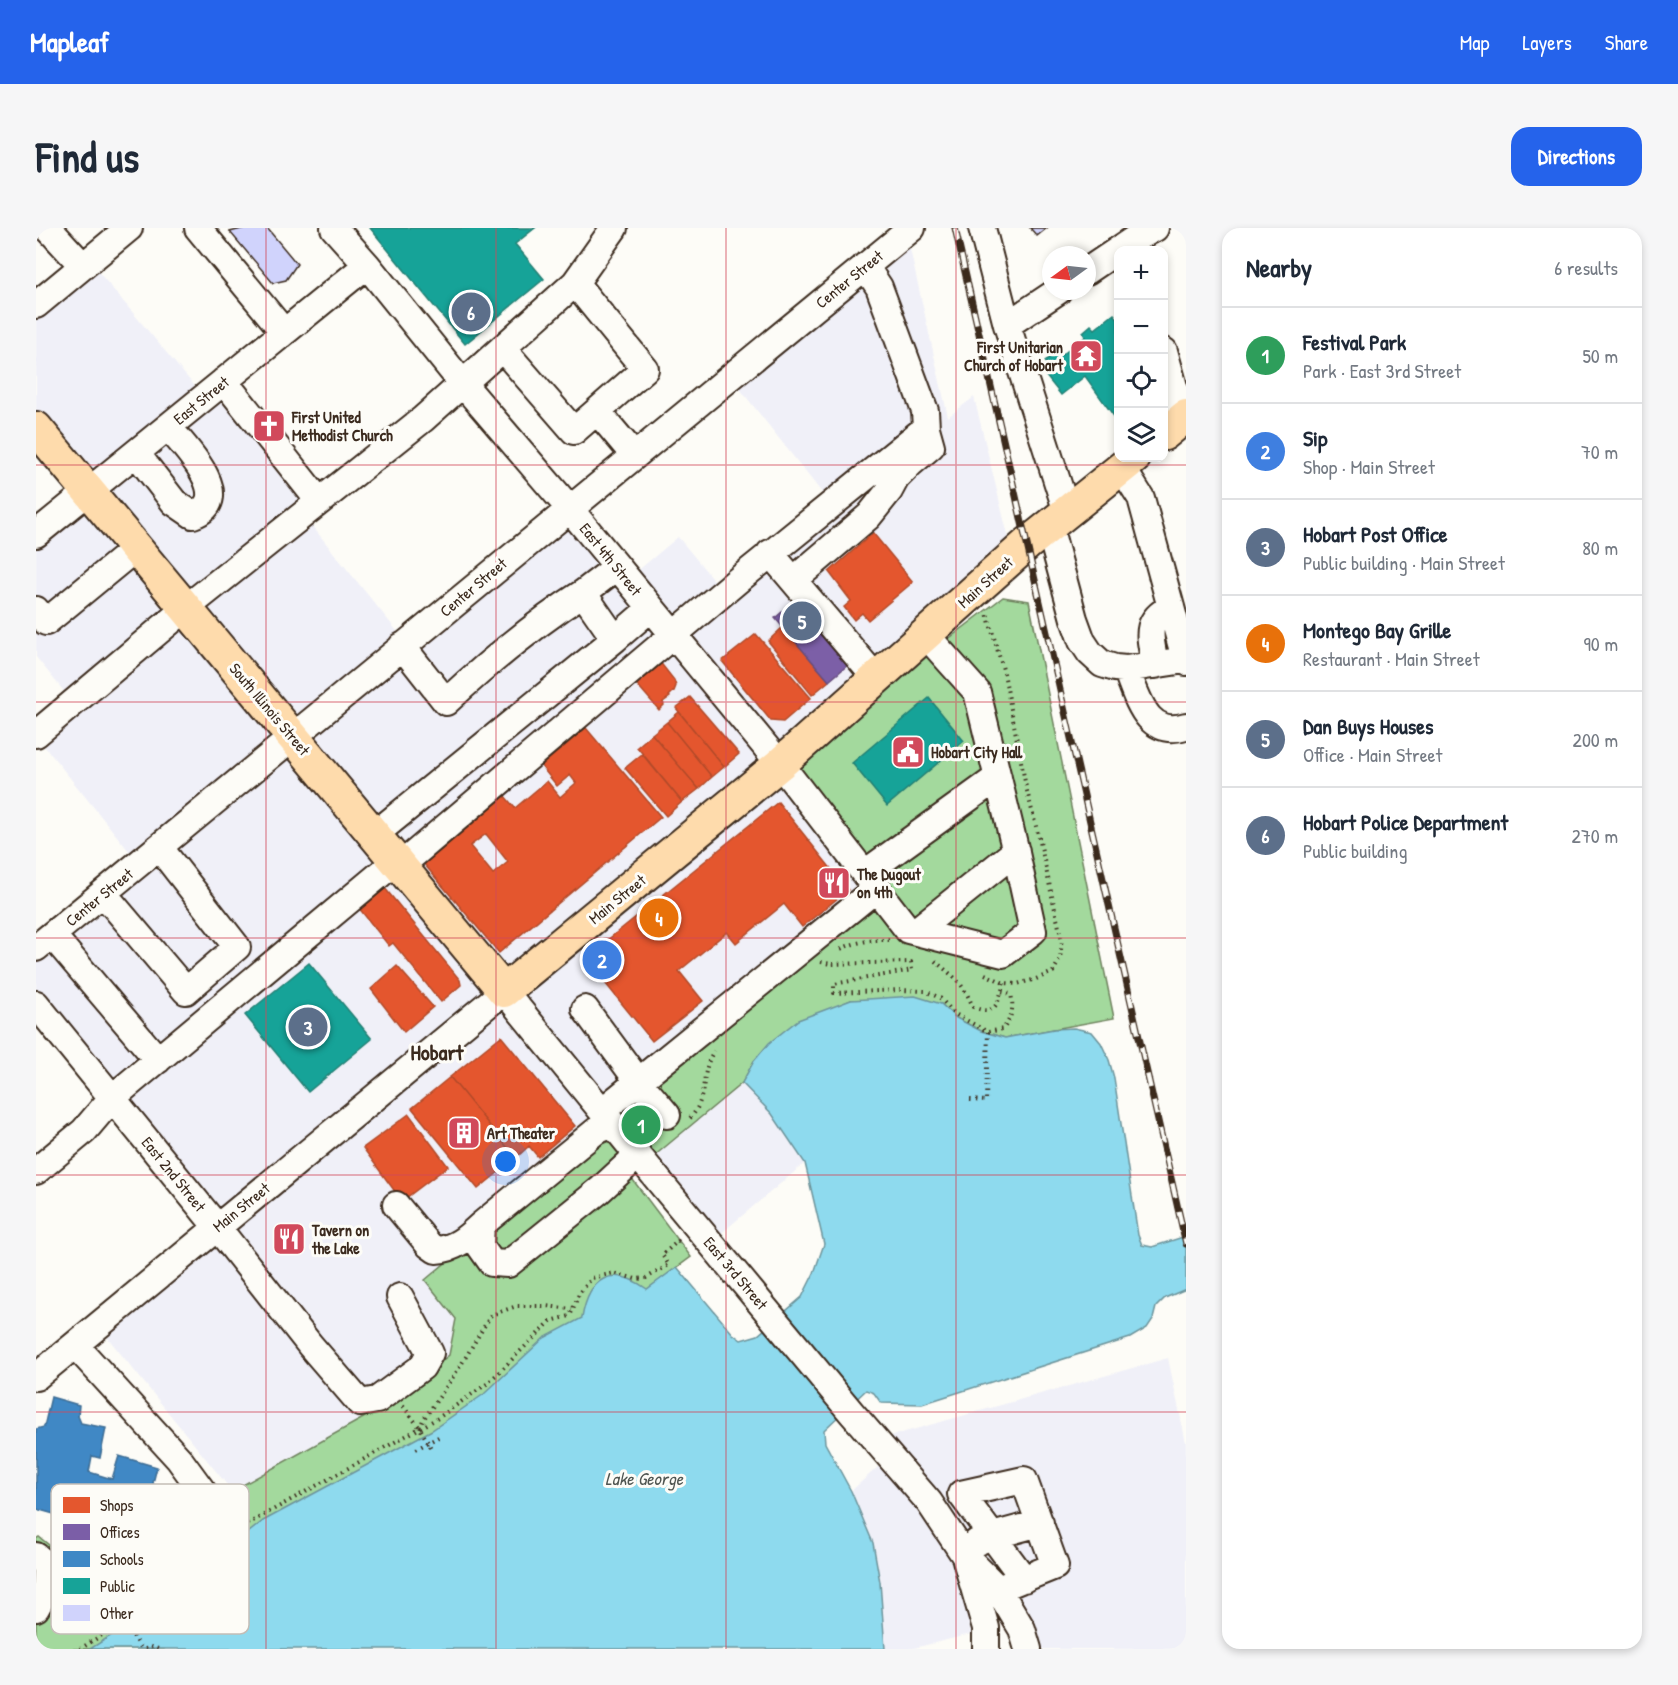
<!DOCTYPE html>
<html lang="en">
<head>
<meta charset="utf-8">
<style>
  body { margin:0; font-family:"Patrick Hand",sans-serif; background:#f6f6f7; color:#1f2937 }
  .controls { position:absolute; right:18px; top:18px; display:grid; overflow:hidden; border-radius:12px; box-shadow:0 3px 9px #0003 }
  .controls button { width:54px; height:54px; display:grid; place-items:center; padding:0; border:0; border-bottom:2px solid #e0e1e3; background:#fff; color:#1f2937; font:30px sans-serif }
  .compass { position:absolute; left:1006px; top:18px; width:54px; height:54px; border-radius:50%; background:#fff; box-shadow:0 3px 9px #0003; rotate:255deg }
  .you { position:absolute; left:470px; top:934px; width:21px; height:21px; margin:-15px; border:4px solid #fff; border-radius:50%; background:#1a73e8; box-shadow:0 0 0 9px #1a73e833 }
  .badge { display:grid; place-items:center; width:39px; height:39px; border-radius:50%; background:#2563eb; color:#fff; font-size:20px; font-weight:700 }
  .pin { position:absolute; translate:-50% -50%; border:3px solid #fff; box-shadow:0 2px 6px #0006 }
  .list { margin:0; padding:0; list-style:none }
  h2 { display:flex; justify-content:space-between; align-items:center; height:78px; margin:0; padding:0 24px; font-size:26px }
  h2 small { font-size:20px; font-weight:400; color:#747a83 }
  .list li { display:grid; grid-template-columns:39px 1fr auto; gap:18px; align-items:center; box-sizing:border-box; height:96px; padding:0 24px; border-top:2px solid #e0e1e3 }
  .list b { display:block; font-size:22px; white-space:nowrap }
  .list p { margin:0; font-size:20px; white-space:nowrap; color:#747a83 }
  .list em { font-size:20px; font-style:normal; color:#747a83 }
  .icon { flex:none; width:33px; height:33px; fill:none; stroke:currentColor; stroke-width:2; stroke-linecap:round; stroke-linejoin:round }
  .map { position:relative; flex:none; width:1150px; height:1421px; overflow:hidden; border-radius:18px }
  header { display:flex; align-items:center; gap:36px; box-sizing:border-box; height:84px; padding:0 30px; background:#2563eb; color:#fff }
  header strong { font-size:28px }
  nav { display:flex; gap:33px; margin-inline-start:auto; font-size:21px }
  .intro { display:flex; align-items:center; justify-content:space-between; box-sizing:border-box; height:144px; padding:0 36px }
  h1 { margin:0; font-size:42px }
  .button { padding:15px 27px; border-radius:18px; background:#2563eb; color:#fff; font-size:21px; font-weight:700 }
  main { display:flex; gap:36px; padding:0 36px }
  aside { flex:1; background:#fff; border-radius:18px; box-shadow:0 3px 9px #0003 }
  .map>svg:first-child { display:block }
  .built { fill:#f0f0f8 }
  .green { fill:#a3d99d; stroke:#6f825e; stroke-width:1.5 }
  .water { fill:#8edaee; stroke:#6d949b; stroke-width:1.5 }
  .shops { fill:#e4572e; stroke:#b14a29; stroke-width:1.5; fill-rule:evenodd }
  .offices { fill:#7b5ea7; stroke:#684e7e; stroke-width:1.5 }
  .schools { fill:#3f88c5; stroke:#3e6c93; stroke-width:1.5 }
  .public { fill:#17a398; stroke:#227f73; stroke-width:1.5 }
  .building { fill:#d0d3fc; stroke:#3b2a1e; stroke-width:1.5 }
  .lines { fill:none; stroke-linecap:round; stroke-linejoin:round }
  .minor-casing { stroke:#3b2a1e; stroke-width:30 }
  .major-casing { stroke:#3b2a1e; stroke-width:36 }
  .path { stroke:#3b2a1e; stroke-width:4; stroke-dasharray:1.5 4.5; stroke-linecap:butt }
  .minor { stroke:#fdfcf7; stroke-width:26 }
  .major { stroke:#fedbac; stroke-width:32 }
  .rail-casing { stroke:#3b2a1e; stroke-width:7 }
  .rail { stroke:#fdfcf7; stroke-width:4.5; stroke-dasharray:14; stroke-linecap:butt }
  .grid { fill:none; stroke:#d1495b; stroke-width:1.5; stroke-opacity:0.55 }
  .labels { text-anchor:middle; stroke-width:6; stroke-linejoin:round; paint-order:stroke }
  .street-label { font-size:16px; fill:#3b2a1e; stroke:#fdfcf7 }
  .poi-label { font-size:16px; font-weight:bold; fill:#3b2a1e; stroke:#fdfcf7; text-anchor:start }
  .water-label { font-size:18px; font-style:italic; fill:#505652; stroke:#fdfcf7 }
  .district-label { font-size:22px; font-weight:bold; fill:#3b2a1e; stroke:#fdfcf7 }
  .key { fill:#fdfcf7; stroke:#c3bdb6; stroke-width:1.5 }
  .key-label { font-size:16px; fill:#3b2a1e }
</style>
</head>
<body>
<header>
<strong>Mapleaf</strong>
<nav><a>Map</a><a>Layers</a><a>Share</a></nav>
</header>
<div class="intro"><h1>Find us</h1><a class="button">Directions</a></div>
<main>
<div class="map">
<svg width="1150" height="1421" viewBox="0 0 1150 1421">
  <rect width="100%" height="100%" fill="#fdfcf7"/>
  <filter id="ink" filterUnits="userSpaceOnUse"><feTurbulence type="fractalNoise" baseFrequency=".0167" numOctaves="2"/><feDisplacementMap in="SourceGraphic" scale="12" xChannelSelector="R" yChannelSelector="G"/><feConvolveMatrix kernelMatrix="1 2 1 2 8 2 1 2 1" color-interpolation-filters="sRGB"/></filter>
  <g filter="url(#ink)">
    <path class="built" d="M871,8L912,189L938,169L976,324L182,995L0,772V722L532,284L593,350L642,309L690,367L798,280L696,151Z
      M54,34L167,168L53,260L0,196V79Z
      M188,156L280,273L151,377L57,263Z
      M53,265L252,510L101,633L1,509L39,477L0,429V308Z
      M268,288L369,413L258,505L153,381Z
      M750,536L846,660L571,882L473,763Z
      M468,767L566,887L415,1031L389,1052L420,1092L414,1126L364,1166L329,1189L196,1263L63,1099Z
      M706,855L736,886L769,935L676,1013L611,933Z
      M1132,1130L1150,1215V1421H996L844,1211Z
      M852,1230L926,1330L947,1403L874,1421H849L844,1354L837,1315L815,1263Z"/>
    <path class="green" d="M967,369L993,373L1078,790L969,810L945,803L920,790L905,776L815,772L790,783L718,833L706,855L594,948L655,1029L128,1421H0V1311L3,1309L33,1333L63,1339L136,1306L196,1263L329,1189L364,1166L413,1127L420,1091L389,1052L414,1031L407,1020L846,660L750,536Z"/>
    <path class="water" d="M879,768L905,776L920,790L945,803L969,810L1018,801L1038,800L1056,804L1065,815L1073,832L1078,850L1102,1007L1106,1017L1116,1019L1150,1008V1061L1129,1070L1120,1079L1117,1091L1111,1100L1094,1110L886,1176L845,1175L838,1165L830,1162L788,1202L789,1215L815,1263L837,1315L844,1354L849,1421H54L157,1355L208,1308L227,1293L396,1202L448,1166L508,1110L546,1090C553,1049 576,1036 611,1061L641,1039L697,1106L705,1112L722,1107L766,1069L778,1045L788,1016L769,935L736,886L706,855L718,833L733,815L762,792L815,772Z"/>
    <path class="shops" d="M837,305L877,354L832,392L826,385L818,392L808,379L815,373L793,344Z
      M747,399L793,453L776,467L732,413Z
      M720,406L775,470L747,494L735,493L686,433Z
      M623,433L638,452L640,458L638,463L633,468L634,469L627,474L628,477L623,482L598,453Z
      M654,469L703,526L688,539L640,480Z
      M643,484L688,539L676,549L631,494Z
      M631,494L676,549L663,561L616,506Z
      M550,500L625,589L463,725L383,630L458,566L463,572L468,567L479,580L511,553L524,569L540,555L534,547L521,558L505,538ZM450,606L472,634L457,646L434,618Z
      M616,506L663,561L646,574L601,519Z
      M606,526L646,574L630,588L589,540Z
      M742,574L812,662L766,699L748,676L700,715L691,704L643,743L667,773L616,813L549,730Z
      M348,659L424,752L425,757L405,774L357,715L353,718L322,679Z
      M361,738L397,779L368,804L335,761Z
      M465,808L539,898L502,929L493,918L480,930L414,849Z
      M414,849L480,930L442,961L376,880Z
      M373,886L412,938L366,973L327,920Z"/>
    <path class="offices" d="M754,377L762,385L764,383L770,391L774,388L813,436L793,453L739,390Z"/>
    <path class="schools" d="M15,1169L43,1177L42,1188L45,1195L70,1200L64,1230L56,1228L53,1244L76,1251L83,1228L121,1239L117,1255L121,1263L115,1293L105,1300L101,1315L62,1303L68,1279L63,1277L55,1283L47,1308L19,1300L22,1292L18,1286L0,1281V1201L8,1199Z"/>
    <path class="public" d="M334,0H499L479,16L508,51L429,116Z
      M1078,86L1082,91V124L1078,128L1082,134V194L1049,148L1025,167L1005,142L1012,138L1009,133L1023,123L1026,127L1049,109L1047,104L1055,97L1059,101Z
      M893,470L928,513L851,578L816,535Z
      M273,735L336,811L272,864L209,787Z"/>
    <path class="building" d="M209,0H231L261,36L250,52L237,55L194,4Z
      M994,0H1011L1001,8Z"/>
    <g class="lines">
      <g class="minor-casing">
        <path id="minor" d="M12,0L47,38
          M162,0L248,104
          M298,0L331,37L427,156L533,280L744,536L872,702L967,726L997,703L978,616L941,464L889,406
          M946,0L971,97L1031,284
          M1051,43L1097,12L1119,0
          M539,55L609,141L561,183L598,227
          M0,77L93,0
          M971,97L1022,63
          M466,120L538,203L561,183
          M1128,123L1147,191
          M188,153L283,273
          M100,225L138,274L157,287C201,271 148,218 132,199
          M1086,240L1105,270L1150,434
          M1013,298L1038,391L1046,413L1054,425L1066,436L1079,440L1090,441L1149,432
          M0,306L331,37
          M734,325L840,450
          M766,345L833,288L853,263L860,250L875,235L895,218L890,200L889,183L843,59L829,38
          M547,365L581,339
          M0,382L10,394L100,320
          M579,411L615,380
          M1119,437C1115,410 1106,394 1135,379
          M1090,441C1102,470 1110,510 1150,498
          M0,506L150,380L387,191L539,55L578,0
          M338,607L579,411L547,365C497,397 453,434 410,474L366,418
          M364,638L701,353L890,200
          M829,645L962,549
          M67,665L150,763L201,719L123,619
          M880,703L980,623
          M16,707L122,832
          M0,720L876,0
          M0,776L181,999L274,1117L324,1175L341,1172L386,1139L394,1125L364,1069
          M549,781L602,853L631,887
          M566,883L841,660
          M576,896L560,903L445,997L444,1018L456,1035L472,1036L564,962L602,927
          M0,943L48,903L76,870L360,633
          M360,977L393,1017L400,1022C419,1021 431,1010 445,997
          M0,1149L468,763L628,959L815,1184L893,1274L929,1328L962,1361L986,1401L992,1421
          M941,1314L956,1308L1004,1295
          M0,1328L11,1337L10,1362L0,1380
          M930,1332L950,1400V1421
          M11,1337L29,1335L64,1336L93,1334L125,1319L160,1295L169,1287L171,1278L170,1268L143,1231L39,1117
          M962,1361L1019,1338L988,1252L925,1266L988,1351"/>
      </g>
      <g class="major-casing">
        <path id="major" d="M0,200L468,763L744,536L991,316L1098,230
          M1128,206L1150,188"/>
      </g>
      <path class="path" d="M805,721C821,713 836,712 853,712
        M899,733C920,751 926,753 937,779C961,789 962,774 968,755
        M785,734L795,736L875,734L876,742L798,756V765L865,762L889,763L904,770L919,786L952,804L967,801C976,789 978,781 975,766L965,764
        M949,746L968,755L981,756L1000,751L1017,744L1024,731L1026,713L1004,614L990,559L968,445L951,385
        M934,872L950,873L952,804
        M654,890C672,872 664,843 678,823
        M367,1178L384,1200L396,1222
        M384,1200L387,1192L422,1142L455,1087L481,1078H510L536,1081
        M380,1221L406,1207
        M87,1393L106,1421
        M44,1421L141,1359L174,1331L208,1298L402,1190L452,1155L515,1093L534,1088L543,1066L556,1050L578,1045L600,1051L610,1050L633,1037L626,1027L642,1013L643,1014
        M109,1421L116,1419L122,1421"/>
      <use href="#minor" class="minor"/>
      <use href="#major" class="major"/>
      <g class="rail-casing">
        <path id="rail" d="M919,0L1150,1016"/>
      </g>
      <use href="#rail" class="rail"/>
    </g>
  </g>
  <path class="grid" d="M230,0V1421M460,0V1421M690,0V1421M920,0V1421M0,237H1150M0,474H1150M0,710H1150M0,947H1150M0,1184H1150"/>
  <defs>
    <g id="temple-square" transform="scale(1.725)"><rect x="-9" y="-9" width="18" height="18" rx="4" fill="#d1495b" stroke="#fdfcf7"/><path d="M0-6L5-2H3V0L6.5 2.5H4V6H1.5V3h-3V6H-4V2.5H-6.5L-3 0V-2H-5Z" fill="#fff"/></g>
    <g id="church-square" transform="scale(1.725)"><rect x="-9" y="-9" width="18" height="18" rx="4" fill="#d1495b" stroke="#fdfcf7"/><path d="M-1.2-6h2.4v3.5h3.3v2.4h-3.3V6h-2.4V-.1h-3.3v-2.4h3.3Z" fill="#fff"/></g>
    <g id="civic-square" transform="scale(1.725)"><rect x="-9" y="-9" width="18" height="18" rx="4" fill="#d1495b" stroke="#fdfcf7"/><path d="M-.6-6.5H3V-4.5H.6V-3L4-1V1h2V6H-6V1h2V-1L-.6-3ZM-1.2 2.5V6h2.4V2.5Z" fill="#fff"/></g>
    <g id="restaurant-square" transform="scale(1.725)"><rect x="-9" y="-9" width="18" height="18" rx="4" fill="#d1495b" stroke="#fdfcf7"/><path d="M-5-6h1v4h1v-4h1v4h1v-4h1v5L-1.5 .5V6h-2V.5L-5-1ZM5-6V6H3V1.5H1.5Q1.5-4 5-6Z" fill="#fff"/></g>
    <g id="building-square" transform="scale(1.725)"><rect x="-9" y="-9" width="18" height="18" rx="4" fill="#d1495b" stroke="#fdfcf7"/><path d="M-4-6H4V6H1V3H-1V6H-4ZM-2.5-4.3h1.7v1.8h-1.7ZM.8-4.3h1.7v1.8H.8ZM-2.5-1h1.7V.8h-1.7ZM.8-1h1.7V.8H.8Z" fill="#fff"/></g>
  </defs>
  <g fill-rule="evenodd">
    <use href="#temple-square" x="1050" y="128"/>
    <use href="#church-square" x="233" y="198"/>
    <use href="#civic-square" x="872" y="524"/>
    <use href="#restaurant-square" x="798" y="655"/>
    <use href="#building-square" x="428" y="905"/>
    <use href="#restaurant-square" x="253" y="1011"/>
  </g>
  <g class="labels">
    <g class="street-label">
      <text transform="translate(813 51) rotate(-39)" y="6">Center Street</text>
      <text transform="translate(165 172) rotate(-39)" y="6">East Street</text>
      <text transform="translate(575 331) rotate(51)" y="6">East 4th Street</text>
      <text transform="translate(949 354) rotate(-42)" y="6">Main Street</text>
      <text transform="translate(437 359) rotate(-40)" y="6">Center Street</text>
      <text transform="translate(234 481) rotate(50)" y="6">South Illinois Street</text>
      <text transform="translate(63 669) rotate(-39)" y="6">Center Street</text>
      <text transform="translate(581 671) rotate(-39)" y="6">Main Street</text>
      <text transform="translate(138 946) rotate(51)" y="6">East 2nd Street</text>
      <text transform="translate(205 979) rotate(-39)" y="6">Main Street</text>
      <text transform="translate(700 1045) rotate(50)" y="6">East 3rd Street</text>
    </g>
    <g class="poi-label">
      <text x="1027" y="125" text-anchor="end">First Unitarian<tspan x="1027" dy="18">Church of Hobart</tspan></text>
      <text x="256" y="195">First United<tspan x="256" dy="18">Methodist Church</tspan></text>
      <text x="895" y="530">Hobart City Hall</text>
      <text x="821" y="652">The Dugout<tspan x="821" dy="18">on 4th</tspan></text>
      <text x="451" y="911">Art Theater</text>
      <text x="276" y="1008">Tavern on<tspan x="276" dy="18">the Lake</tspan></text>
    </g>
    <g class="water-label">
      <text x="608" y="1257">Lake George</text>
    </g>
    <g class="district-label">
      <text x="401" y="832">Hobart</text>
    </g>
  </g>
  <rect x="15" y="1256" width="198" height="150" rx="9" class="key"/>
  <rect x="27" y="1269" width="27" height="16" fill="#e4572e"/>
  <rect x="27" y="1296" width="27" height="16" fill="#7b5ea7"/>
  <rect x="27" y="1323" width="27" height="16" fill="#3f88c5"/>
  <rect x="27" y="1350" width="27" height="16" fill="#17a398"/>
  <rect x="27" y="1377" width="27" height="16" fill="#d0d3fc"/>
  <g class="key-label">
    <text x="64" y="1283">Shops</text>
    <text x="64" y="1310">Offices</text>
    <text x="64" y="1337">Schools</text>
    <text x="64" y="1364">Public</text>
    <text x="64" y="1391">Other</text>
  </g>
</svg>
<div class="controls">
<button>+</button>
<button>−</button>
<button><svg class="icon" aria-label="locate" viewBox="0 0 24 24"><circle cx="12" cy="12" r="6"/><path d="M12 2v4M12 18v4M2 12h4M18 12h4"/></svg></button>
<button><svg class="icon" aria-label="layers" viewBox="0 0 24 24"><path d="M12 4l9 5-9 5-9-5zM3 14l9 5 9-5"/></svg></button>
</div>
<svg class="compass" viewBox="-18 -18 36 36"><path d="M0-13l5 13h-10z" fill="#e53935"/><path d="M0 13l5-13h-10z" fill="#747a83"/></svg>
<div class="you"></div>
<div class="pin badge" style="left:605px;top:897px;background:#2e9e5b">1</div>
<div class="pin badge" style="left:566px;top:732px;background:#3f7fe0">2</div>
<div class="pin badge" style="left:272px;top:799px;background:#5c6f8a">3</div>
<div class="pin badge" style="left:623px;top:690px;background:#e8710a">4</div>
<div class="pin badge" style="left:766px;top:393px;background:#5c6f8a">5</div>
<div class="pin badge" style="left:435px;top:84px;background:#5c6f8a">6</div>
</div>
<aside>
<h2>Nearby<small>6 results</small></h2>
<ul class="list">
<li><span class="badge" style="background:#2e9e5b">1</span><div><b>Festival Park</b><p>Park · East 3rd Street</p></div><em>50 m</em></li>
<li><span class="badge" style="background:#3f7fe0">2</span><div><b>Sip</b><p>Shop · Main Street</p></div><em>70 m</em></li>
<li><span class="badge" style="background:#5c6f8a">3</span><div><b>Hobart Post Office</b><p>Public building · Main Street</p></div><em>80 m</em></li>
<li><span class="badge" style="background:#e8710a">4</span><div><b>Montego Bay Grille</b><p>Restaurant · Main Street</p></div><em>90 m</em></li>
<li><span class="badge" style="background:#5c6f8a">5</span><div><b>Dan Buys Houses</b><p>Office · Main Street</p></div><em>200 m</em></li>
<li><span class="badge" style="background:#5c6f8a">6</span><div><b>Hobart Police Department</b><p>Public building</p></div><em>270 m</em></li>
</ul>
</aside>
</main>
</body>
</html>
